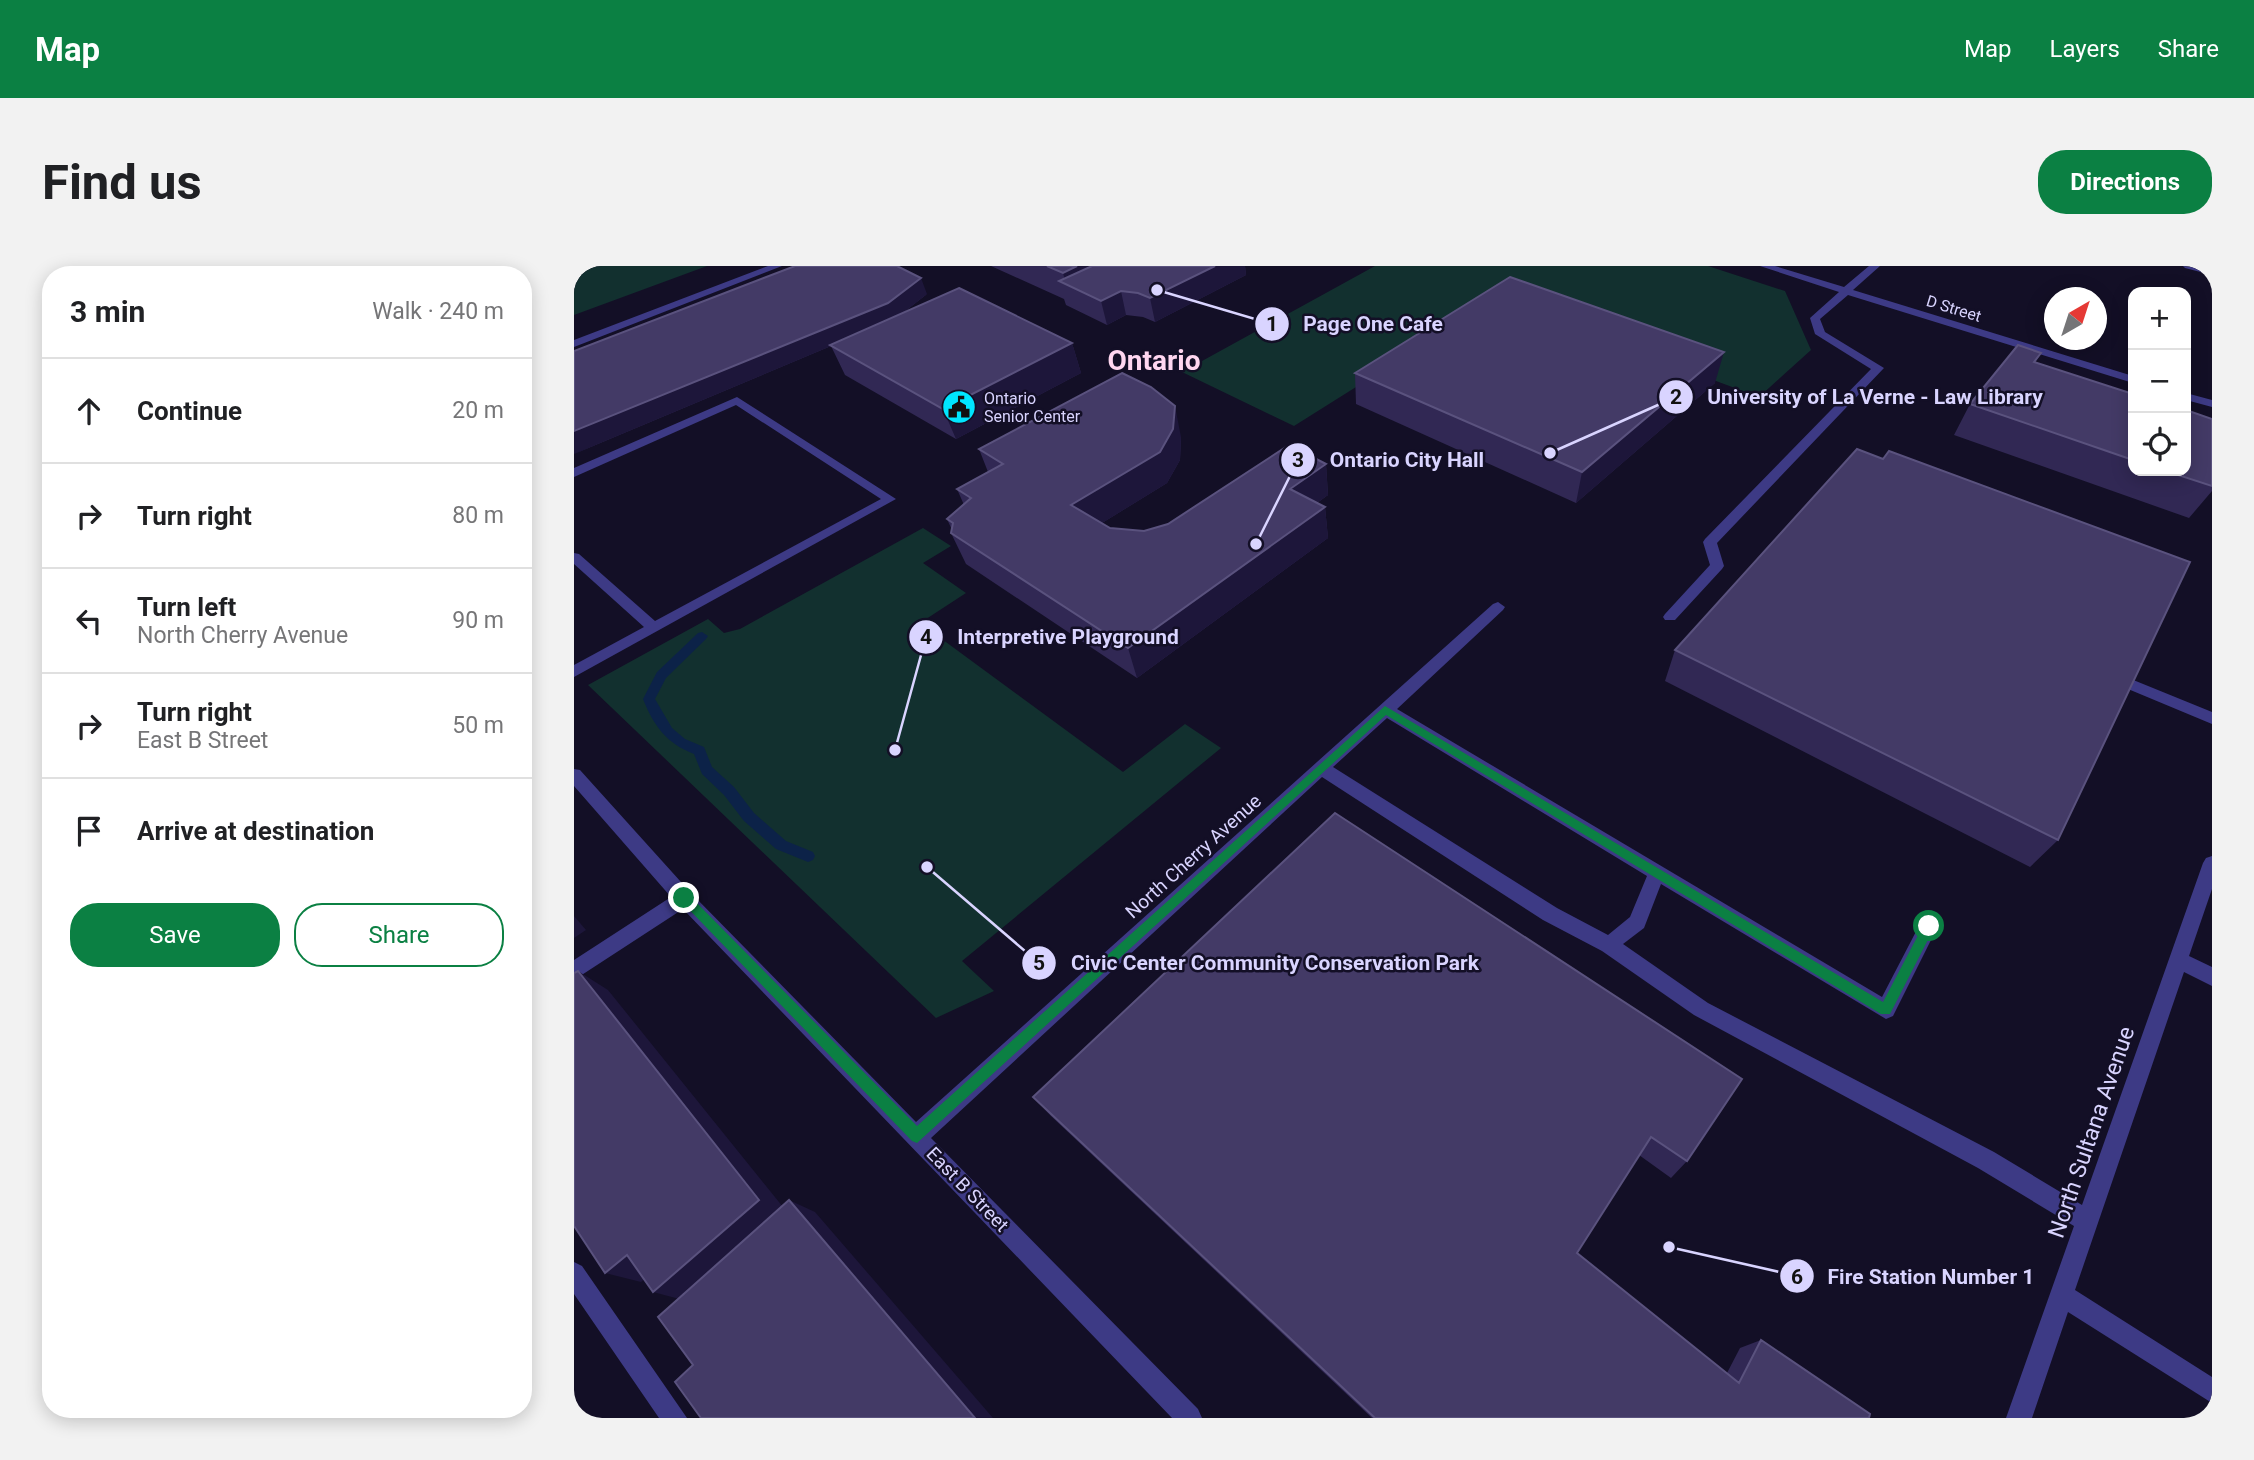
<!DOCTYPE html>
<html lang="en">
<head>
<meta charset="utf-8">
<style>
  body { margin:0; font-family:Roboto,sans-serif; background:#f2f2f2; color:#202124 }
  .controls { position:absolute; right:21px; top:21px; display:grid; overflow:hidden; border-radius:14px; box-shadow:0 4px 18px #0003 }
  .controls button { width:63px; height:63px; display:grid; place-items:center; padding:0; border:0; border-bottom:2px solid #e0e0e0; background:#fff; color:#202124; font:35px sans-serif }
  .compass { position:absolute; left:1470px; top:21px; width:63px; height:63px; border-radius:50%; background:#fff; box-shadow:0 4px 18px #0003; rotate:39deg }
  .stop { position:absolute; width:21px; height:21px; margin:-16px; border:5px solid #0b8043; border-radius:50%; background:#fff }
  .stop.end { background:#0b8043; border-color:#fff; box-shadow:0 2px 7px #0008 }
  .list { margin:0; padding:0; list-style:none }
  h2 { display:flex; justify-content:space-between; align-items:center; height:91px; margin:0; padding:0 28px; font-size:30px }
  h2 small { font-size:23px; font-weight:400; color:#757577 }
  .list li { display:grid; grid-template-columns:46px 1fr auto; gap:21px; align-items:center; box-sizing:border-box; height:105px; padding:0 28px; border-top:2px solid #e0e0e0 }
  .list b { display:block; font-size:26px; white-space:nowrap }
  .list p { margin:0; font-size:23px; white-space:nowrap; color:#757577 }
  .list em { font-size:23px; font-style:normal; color:#757577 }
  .actions { display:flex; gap:14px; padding:21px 28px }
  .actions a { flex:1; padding:16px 0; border:2px solid #0b8043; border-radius:28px; text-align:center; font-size:24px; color:#0b8043 }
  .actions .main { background:#0b8043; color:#fff }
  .icon { flex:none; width:38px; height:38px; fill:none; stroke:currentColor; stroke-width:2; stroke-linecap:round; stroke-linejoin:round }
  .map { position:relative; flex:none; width:1638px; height:1152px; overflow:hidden; border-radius:28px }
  header { display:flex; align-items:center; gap:42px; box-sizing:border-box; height:98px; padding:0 35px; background:#0b8043; color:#fff }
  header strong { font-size:33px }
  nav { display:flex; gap:38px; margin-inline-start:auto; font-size:24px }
  .intro { display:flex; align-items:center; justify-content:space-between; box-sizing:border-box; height:168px; padding:0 42px }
  h1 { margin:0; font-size:49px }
  .button { padding:18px 32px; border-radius:28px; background:#0b8043; color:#fff; font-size:24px; font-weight:700 }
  main { display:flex; gap:42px; padding:0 42px }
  aside { flex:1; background:#fff; border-radius:28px; box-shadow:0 4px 18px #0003 }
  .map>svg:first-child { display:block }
  .green { fill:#12302f }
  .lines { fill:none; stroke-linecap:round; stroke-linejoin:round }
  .stream { fill:#0c2248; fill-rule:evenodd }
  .minor { fill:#3d3a85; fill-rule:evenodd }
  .wall { fill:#312854 }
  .shaded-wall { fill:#1d163a }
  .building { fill:#433a66; stroke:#5a527e; stroke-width:2 }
  .route { fill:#0b8043 }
  .labels { text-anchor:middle; stroke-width:5; stroke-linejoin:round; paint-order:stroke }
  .far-street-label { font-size:16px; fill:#d9d4ff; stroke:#130f26 }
  .far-poi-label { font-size:16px; fill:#d9d4ff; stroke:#130f26; text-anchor:start }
  .street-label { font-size:19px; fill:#d9d4ff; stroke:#130f26 }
  .near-street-label { font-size:23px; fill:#d9d4ff; stroke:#130f26 }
  .far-town-label { font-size:28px; font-weight:bold; fill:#ffd6f0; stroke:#130f26 }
  .leader { fill:none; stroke:#d9d4ff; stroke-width:2.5 }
  .callout-dot { fill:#d9d4ff; stroke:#130f26; stroke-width:2.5 }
  .mark-label { font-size:21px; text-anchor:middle; font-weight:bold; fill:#111 }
  .callout-label { font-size:21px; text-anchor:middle; font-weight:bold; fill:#d9d4ff; stroke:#130f26; stroke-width:5; stroke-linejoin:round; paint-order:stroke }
</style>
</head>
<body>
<header>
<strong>Map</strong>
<nav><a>Map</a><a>Layers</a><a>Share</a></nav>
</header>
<div class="intro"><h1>Find us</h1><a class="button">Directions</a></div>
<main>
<aside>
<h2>3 min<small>Walk · 240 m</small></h2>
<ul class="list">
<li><svg class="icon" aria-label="ahead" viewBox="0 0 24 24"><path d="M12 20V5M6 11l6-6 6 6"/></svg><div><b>Continue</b></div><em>20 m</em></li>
<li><svg class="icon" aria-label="right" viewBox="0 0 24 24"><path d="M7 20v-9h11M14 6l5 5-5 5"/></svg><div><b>Turn right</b></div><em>80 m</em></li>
<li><svg class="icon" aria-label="left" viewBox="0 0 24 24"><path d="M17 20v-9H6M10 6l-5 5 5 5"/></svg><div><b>Turn left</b><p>North Cherry Avenue</p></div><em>90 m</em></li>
<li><svg class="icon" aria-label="right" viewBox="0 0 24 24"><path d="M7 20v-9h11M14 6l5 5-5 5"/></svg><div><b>Turn right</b><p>East B Street</p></div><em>50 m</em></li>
<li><svg class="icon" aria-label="arrive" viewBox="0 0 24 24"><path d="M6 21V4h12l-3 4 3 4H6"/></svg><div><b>Arrive at destination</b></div></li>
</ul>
<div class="actions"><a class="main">Save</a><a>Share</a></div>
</aside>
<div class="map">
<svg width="1638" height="1152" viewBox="0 0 1638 1152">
  <rect width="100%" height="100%" fill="#130f26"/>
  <path class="green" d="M0,0H133L0,49Z
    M801,0H1134L1211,25L1237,84L1185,131L922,33L720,160L608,106Z
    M349,262L377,280L349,297L392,327L346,357L549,506L611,458L647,482L388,695L420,725L362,752L14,419L134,353L150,367L166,363Z"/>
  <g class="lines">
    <path class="stream" d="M128,366L134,370L132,373L92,412L81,433L98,462L111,473L130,481L138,501L160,521L180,547L212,575L239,586L241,590L239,594L234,596L202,583L170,555L150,529L128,508L120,488C92,477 80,460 69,433L83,406L124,367Z"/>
    <path class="minor" d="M194,0H208L0,81V74Z
      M1186,0H1201L1270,21L1295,0H1306L1279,24L1559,110V117L1274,29L1246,53L1251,66L1310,102L1143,277L1150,300L1148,303L1101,354H1091L1089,351L1091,348L1136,299L1129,276L1131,273L1297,103L1241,68L1236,52L1265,26Z
      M1609,0L1638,3V9L1611,2Z
      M1612,127L1638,134V141L1612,134Z
      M163,131L322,233L0,411V399L70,361L0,298V287L5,288L81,355L307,233L162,139L0,211V202Z
      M924,336L931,341L929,344L823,443L1308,731L1348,654L1355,652L1362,654L1364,660L1319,750L1312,753L1087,618L1070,662L1049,678L1134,737L1420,886L1508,939L1629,597L1632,592L1638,590V623L1615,690L1638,701V720L1610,706L1501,1024L1638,1111V1137L1494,1046L1458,1152H1432L1500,960L1404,902L1120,749L1028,685L969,654L748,511L357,872L624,1143L628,1152H598L109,643L0,714V694L97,631L0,520V503L6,504L116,626L342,856L919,338ZM813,452L1073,610L1056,651L1034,669L983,642L759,501Z
      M1547,409L1638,446V458L1542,418L1539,414L1542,410Z
      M0,996L8,1000L113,1152H85L0,1028Z"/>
  </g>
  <path class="wall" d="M417,0H671L672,9L581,56L569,51L552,49L533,59L492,39L490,33Z
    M353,28L330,46L498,77L507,107L382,173L271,109L257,80L0,188Z
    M1467,87L1461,97L1559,128V205H1612L1638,153V225L1615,252L1380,169L1396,138Z
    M781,107L1141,117L1002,237L782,138Z
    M607,171L606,194L593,217L528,257L536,262L570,265L594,258L752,198L754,229L743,237L751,241L754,272L563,412L392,298L377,267L378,264L373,253L390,239L383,223L414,206L405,183Z
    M1101,384L1484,574L1456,601L1091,415Z
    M761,547L1113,895L1097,912L1065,889L1003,987L1153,1107L1166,1082L1187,1074L1295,1152H798L477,850L459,831Z"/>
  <path class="shaded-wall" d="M503,0H571L492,19L489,7Z
    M641,0H671L672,9L581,56L576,32Z
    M347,12L353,28L321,53L256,79L257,80L0,188V165Z
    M547,25L552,49L533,59L527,35Z
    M498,77L507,107L382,173L369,143Z
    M1150,86L1141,117L1002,237L1008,206Z
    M601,140L607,171L606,194L593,217L507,270L497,239Z
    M752,198L754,229L719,254L716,223Z
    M751,241L754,272L563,412L554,382Z
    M0,650L12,664L0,672Z
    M4,705L34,724L213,946L113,1035L79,1026Z
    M215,934L241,946L419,1152H401Z
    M53,989L87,999L67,1016L31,1007Z"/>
  <path class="building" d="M221,0H323L347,12L314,37L0,165V85Z
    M473,0H503L489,7Z
    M518,0H641L576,32L564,27L547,25L527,35L485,15Z
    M936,11L1150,86L1008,206L781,107Z
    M385,22L498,77L369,143L256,79Z
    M1444,79L1467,87L1460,96L1559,128V194L1396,138Z
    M548,107L577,121L601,140L599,163L586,186L497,239L536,262L570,265L594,258L715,179L752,198L716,223L751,241L554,382L377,267L379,257L373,253L397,232L383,223L429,198L405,183Z
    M1612,144L1638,153V220L1592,205H1612Z
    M1283,183L1309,193L1315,185L1616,296L1484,574L1101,384Z
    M761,547L1168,813L1113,895L1077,871L1003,987L1165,1117L1187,1074L1296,1148L1295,1152H801L459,831Z
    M4,705L185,934L79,1026L53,989L31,1007L0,960V707Z
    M215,934L401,1152H127L101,1116L119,1099L84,1051Z"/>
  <path class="route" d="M811,440L1309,736L1351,656H1359L1361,660L1316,748H1307L812,449L343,877L338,875L104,632L110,627L114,628L343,860Z"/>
  <defs>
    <g id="civic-disc" transform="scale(1.75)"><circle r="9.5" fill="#00e5ff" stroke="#130f26"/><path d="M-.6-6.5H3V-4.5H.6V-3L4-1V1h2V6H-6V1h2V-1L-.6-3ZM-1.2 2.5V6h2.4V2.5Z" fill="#111"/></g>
  </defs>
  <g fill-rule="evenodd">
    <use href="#civic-disc" x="385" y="141"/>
  </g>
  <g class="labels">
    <g class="far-street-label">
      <text transform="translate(1380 42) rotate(17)" y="6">D Street</text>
    </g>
    <g class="far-poi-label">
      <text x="410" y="138">Ontario<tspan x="410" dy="18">Senior Center</tspan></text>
    </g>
    <g class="street-label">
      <text transform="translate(619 590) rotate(-42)" y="7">North Cherry Avenue</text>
      <text transform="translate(394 923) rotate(46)" y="7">East B Street</text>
    </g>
    <g class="near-street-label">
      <text transform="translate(1517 866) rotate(-71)" y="8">North Sultana Avenue</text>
    </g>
    <g class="far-town-label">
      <text x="580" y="104">Ontario</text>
    </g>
  </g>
  <path class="leader" d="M583 24L698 58M976 187L1102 131M682 278L724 194M321 484L352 371M353 601L465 697M1095 981L1223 1010"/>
  <g class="callout-dot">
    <circle cx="583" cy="24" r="7"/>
    <circle cx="976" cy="187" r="7"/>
    <circle cx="682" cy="278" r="7"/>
    <circle cx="321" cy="484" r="7"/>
    <circle cx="353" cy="601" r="7"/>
    <circle cx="1095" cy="981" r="7"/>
    <circle cx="698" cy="58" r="18"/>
    <circle cx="1102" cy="131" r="18"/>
    <circle cx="724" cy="194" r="18"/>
    <circle cx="352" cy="371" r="18"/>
    <circle cx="465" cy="697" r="18"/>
    <circle cx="1223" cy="1010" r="18"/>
  </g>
  <g class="mark-label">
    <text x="698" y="65">1</text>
    <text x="1102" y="138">2</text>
    <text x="724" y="201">3</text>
    <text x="352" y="378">4</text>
    <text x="465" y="704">5</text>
    <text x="1223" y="1018">6</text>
  </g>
  <g class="callout-label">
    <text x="799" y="65">Page One Cafe</text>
    <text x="1301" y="138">University of La Verne - Law Library</text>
    <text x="833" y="201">Ontario City Hall</text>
    <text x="494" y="378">Interpretive Playground</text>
    <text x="701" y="704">Civic Center Community Conservation Park</text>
    <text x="1357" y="1018">Fire Station Number 1</text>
  </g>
</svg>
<div class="controls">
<button>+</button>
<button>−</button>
<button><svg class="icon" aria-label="locate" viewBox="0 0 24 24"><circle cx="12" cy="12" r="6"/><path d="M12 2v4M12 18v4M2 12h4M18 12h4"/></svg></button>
</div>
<svg class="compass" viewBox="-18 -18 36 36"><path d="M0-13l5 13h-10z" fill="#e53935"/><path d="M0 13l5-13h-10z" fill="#757577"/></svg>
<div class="stop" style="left:1355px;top:660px"></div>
<div class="stop end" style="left:110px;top:632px"></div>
</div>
</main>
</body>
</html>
